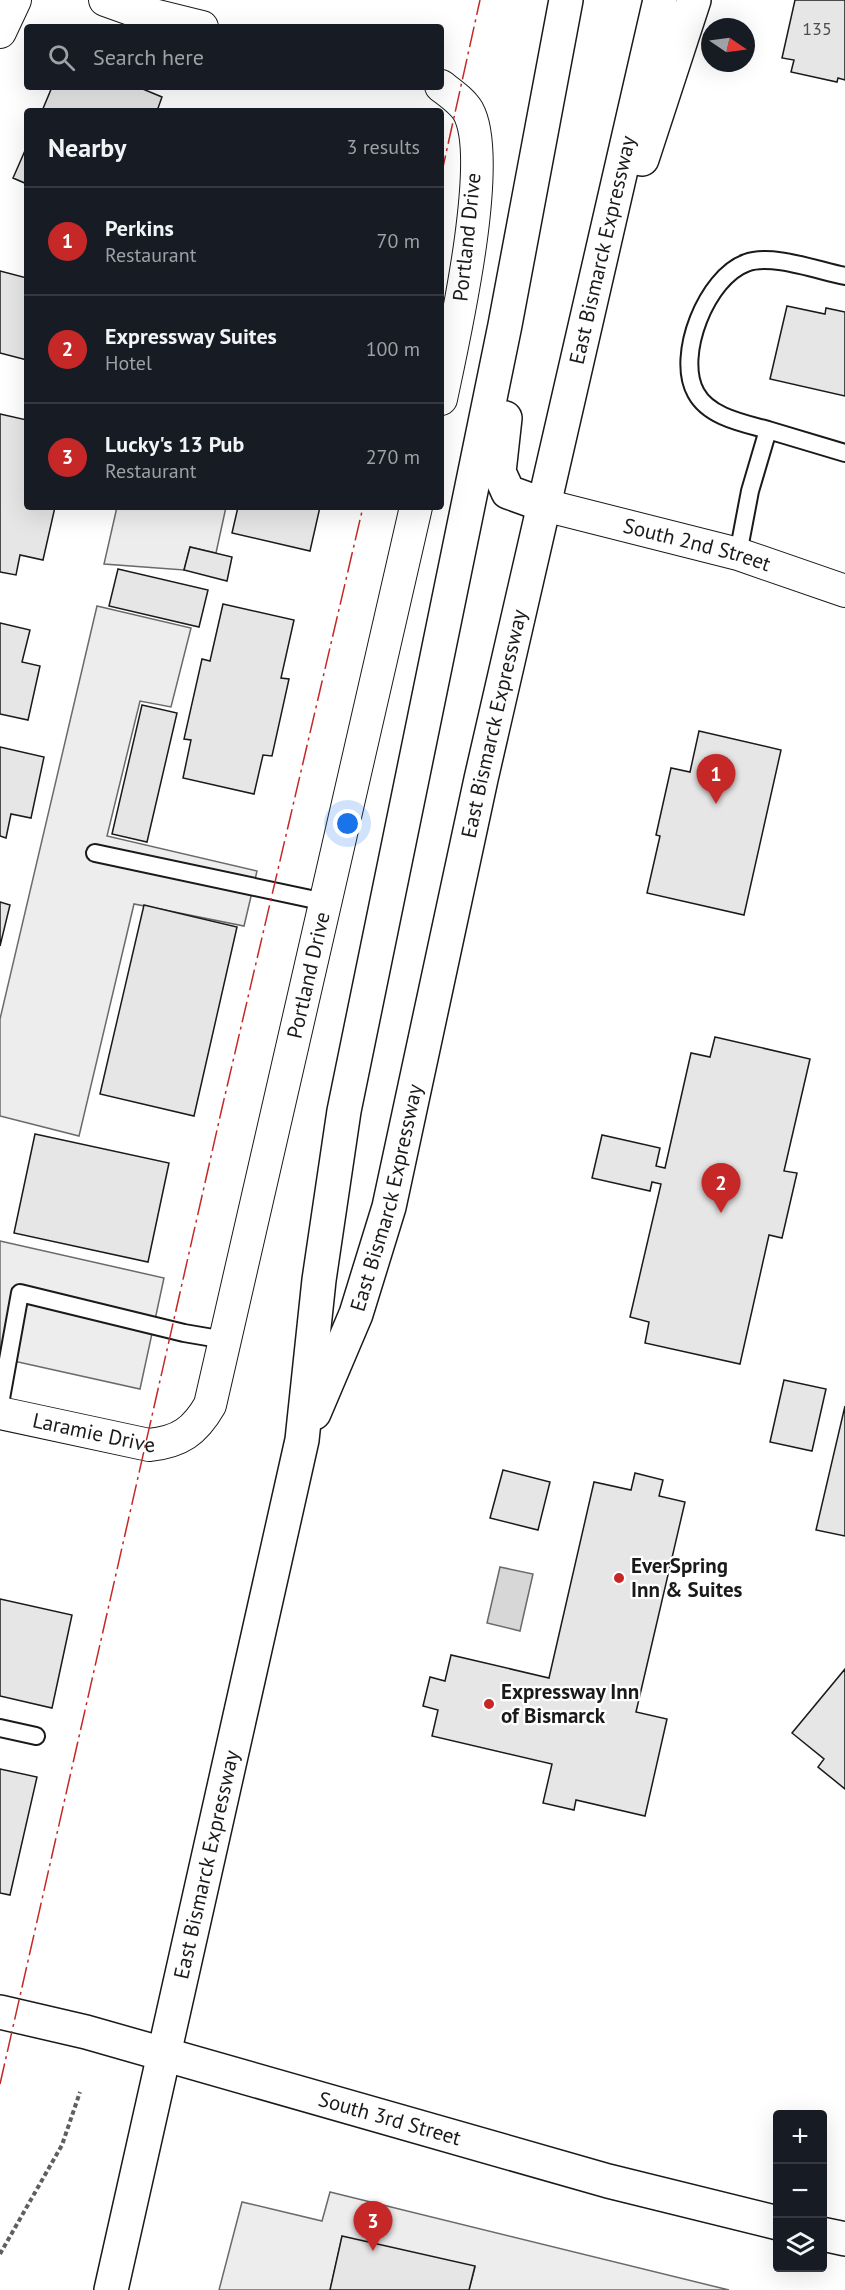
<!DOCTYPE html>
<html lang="en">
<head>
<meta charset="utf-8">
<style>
  body { margin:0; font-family:"PT Sans",sans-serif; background:#20242c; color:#f1f3f6 }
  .controls { position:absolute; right:18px; bottom:18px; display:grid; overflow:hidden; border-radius:6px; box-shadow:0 6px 24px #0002 }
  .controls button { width:54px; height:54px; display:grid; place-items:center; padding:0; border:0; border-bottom:2px solid #363941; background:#171b24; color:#f1f3f6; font:30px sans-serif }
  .compass { position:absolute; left:701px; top:18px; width:54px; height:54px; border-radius:50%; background:#171b24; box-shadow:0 6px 24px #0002; rotate:103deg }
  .you { position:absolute; left:348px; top:824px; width:21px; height:21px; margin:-15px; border:4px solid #fff; border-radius:50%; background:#1a73e8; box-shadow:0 0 0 9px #1a73e833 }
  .badge { display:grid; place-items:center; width:39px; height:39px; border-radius:50%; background:#c62828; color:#fff; font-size:20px; font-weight:700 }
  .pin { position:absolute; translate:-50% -50px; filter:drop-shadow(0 2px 3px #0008) }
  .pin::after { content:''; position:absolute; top:32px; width:21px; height:18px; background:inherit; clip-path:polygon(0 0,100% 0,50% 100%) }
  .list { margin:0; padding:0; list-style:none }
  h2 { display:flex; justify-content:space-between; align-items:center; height:78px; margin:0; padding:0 24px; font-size:26px }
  h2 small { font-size:20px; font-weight:400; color:#9ea1a6 }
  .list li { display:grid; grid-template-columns:39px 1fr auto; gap:18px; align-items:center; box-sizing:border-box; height:108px; padding:0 24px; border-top:2px solid #363941 }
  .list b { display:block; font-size:22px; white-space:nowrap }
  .list p { margin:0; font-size:20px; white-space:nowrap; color:#9ea1a6 }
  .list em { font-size:20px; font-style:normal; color:#9ea1a6 }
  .icon { flex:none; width:33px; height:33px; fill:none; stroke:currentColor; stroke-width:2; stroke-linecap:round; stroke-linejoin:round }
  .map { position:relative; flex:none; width:845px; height:2290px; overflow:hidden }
  .search { position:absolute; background:#171b24; box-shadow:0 6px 24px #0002; left:24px; top:24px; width:420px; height:66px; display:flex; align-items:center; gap:15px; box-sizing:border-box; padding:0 21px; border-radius:6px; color:#9ea1a6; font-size:22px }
  .panel { position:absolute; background:#171b24; box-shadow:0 6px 24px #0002; left:24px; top:108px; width:420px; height:402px; border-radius:6px }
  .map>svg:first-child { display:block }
  .built { fill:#ededed; stroke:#6a6a6a; stroke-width:1.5 }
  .water { fill:#d7d7d7; stroke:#6a6a6a; stroke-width:1.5 }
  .building { fill:#e6e6e6; stroke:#1a1a1a; stroke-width:1.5 }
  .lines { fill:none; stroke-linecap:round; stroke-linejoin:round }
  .lane-casing { stroke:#1a1a1a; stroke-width:20 }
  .street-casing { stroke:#1a1a1a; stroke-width:34 }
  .secondary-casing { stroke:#1a1a1a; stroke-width:36 }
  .primary-casing { stroke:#1a1a1a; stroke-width:36 }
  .path { stroke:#5f5f5f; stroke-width:4; stroke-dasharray:4.5 3; stroke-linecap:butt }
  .lane { stroke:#fff; stroke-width:16 }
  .street { stroke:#fff; stroke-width:32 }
  .secondary { stroke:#fff; stroke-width:33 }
  .primary { stroke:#fff; stroke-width:33 }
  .power { stroke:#c62828; stroke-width:1.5; stroke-dasharray:21 4.5 3 4.5; stroke-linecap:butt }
  .poi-dot { fill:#c62828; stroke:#fff; stroke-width:2 }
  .labels { text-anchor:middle; stroke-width:4.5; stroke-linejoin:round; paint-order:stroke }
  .number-label { font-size:18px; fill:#4d4d4d }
  .street-label { font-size:21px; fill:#1a1a1a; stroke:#fff }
  .poi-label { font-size:21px; font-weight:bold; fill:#1a1a1a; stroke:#fff; text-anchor:start }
</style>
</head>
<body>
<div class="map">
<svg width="845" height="2290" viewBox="0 0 845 2290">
  <rect width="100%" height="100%" fill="#fff"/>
  <path class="built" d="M117,507H226L216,553L190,547L184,570L104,564Z
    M97,606L191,628L171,707L140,701L107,836L257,871L244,926L134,904L79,1136L0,1116V1019Z
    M0,1241L164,1278L140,1389L0,1358Z
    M330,2192L729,2290H469L475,2267L342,2237L330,2290H219L242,2202L322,2221Z"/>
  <path class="water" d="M500,1567L533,1574L520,1631L487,1623Z"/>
  <path class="building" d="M795,0H845V80L838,78L837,82L791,72L794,60L782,58Z
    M52,87H138L162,97L157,111H42Z
    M27,146V184L13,178Z
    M0,271L27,278V360L0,353Z
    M787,306L825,314L826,308L845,312V396L770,379Z
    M0,414L27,420V507H55L43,560L20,555L16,575L0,572Z
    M238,507H320L310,551L232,533Z
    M190,547L232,557L227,581L184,570Z
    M118,569L208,590L199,627L109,606Z
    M223,604L294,620L281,678L289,679L272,756L263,755L254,794L183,778L191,740L184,739L202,659L210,661Z
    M0,623L30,630L22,662L40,666L28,720L0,714Z
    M142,705L177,713L147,842L112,834Z
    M699,731L781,750L744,915L647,893L660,836L656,835L671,768L690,772Z
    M0,747L44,757L31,818L11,814L6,838L0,836Z
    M0,902L10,905L0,946Z
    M144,905L237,927L194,1116L100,1094Z
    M715,1037L810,1059L784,1171L797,1173L782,1238L769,1235L740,1364L645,1343L649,1322L630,1317L661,1184L652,1182L650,1191L592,1178L602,1135L660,1148L656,1166L665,1168L691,1053L710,1057Z
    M35,1134L169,1163L148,1262L14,1233Z
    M784,1380L826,1389L812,1451L770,1442Z
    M845,1406V1536L816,1530Z
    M503,1470L550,1482L538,1530L490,1518Z
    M635,1473L663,1480L659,1496L685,1502L636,1712L667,1719L645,1816L576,1800L574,1810L543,1803L552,1764L432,1736L438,1710L423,1706L430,1677L445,1681L451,1655L549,1678L594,1482L631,1490Z
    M0,1599L72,1615L52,1708L0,1696Z
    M845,1669V1789L818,1767L824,1759L792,1733Z
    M0,1769L37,1777L10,1895L0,1893Z
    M342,2236L475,2266L469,2290H330Z"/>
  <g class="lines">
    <g class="lane-casing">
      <path id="lane" d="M768,430C743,423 709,417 696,393C675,356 707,277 746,263C771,253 819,271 845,276
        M738,554L750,491L768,430L845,453
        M95,853L325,902
        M0,1404L20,1293L184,1333L225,1340
        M0,1728L36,1736"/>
    </g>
    <g class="street-casing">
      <g id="street">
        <path d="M105,0L133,10L202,27"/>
        <path d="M0,32L15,0"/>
        <path d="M441,86C450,93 462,101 468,111C495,159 453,342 441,399"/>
        <path id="s1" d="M544,505L738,554L845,591"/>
        <path id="s2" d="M0,1413L149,1445C180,1442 195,1431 210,1405L416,507"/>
      </g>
    </g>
    <g class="secondary-casing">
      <g id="secondary">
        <path id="s3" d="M0,2012L86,2032L608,2181L778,2223"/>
        <path d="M822,2234L845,2239"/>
      </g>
    </g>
    <g class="primary-casing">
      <g id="primary">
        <path d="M642,159L694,0"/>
        <path d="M505,418L499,472L508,492L544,505"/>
        <path id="s4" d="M314,1413L356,1314L389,1207L481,779L660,0"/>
        <path id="s5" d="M111,2290L302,1440L319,1280L344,1111L505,325L566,0"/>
      </g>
    </g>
    <path class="path" d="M0,2254L62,2145L80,2092"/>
    <use href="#lane" class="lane"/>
    <use href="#street" class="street"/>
    <use href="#secondary" class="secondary"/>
    <use href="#primary" class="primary"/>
    <path class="power" d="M441,176L480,0
      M0,2084L222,1108L363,507"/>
  </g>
  <g class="poi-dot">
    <circle cx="619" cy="1578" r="6"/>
    <circle cx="489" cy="1704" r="6"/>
  </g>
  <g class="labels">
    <g class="number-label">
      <text x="817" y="35">135</text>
    </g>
    <g class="street-label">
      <text transform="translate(467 237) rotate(-84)" y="7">Portland Drive</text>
      <text dy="7" stroke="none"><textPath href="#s4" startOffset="1200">East Bismarck Expressway</textPath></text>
      <text dy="7" stroke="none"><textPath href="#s1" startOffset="158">South 2nd Street</textPath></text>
      <text dy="7" stroke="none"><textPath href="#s4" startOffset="714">East Bismarck Expressway</textPath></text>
      <text dy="7" stroke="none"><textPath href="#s2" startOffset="670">Portland Drive</textPath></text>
      <text dy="7" stroke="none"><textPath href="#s4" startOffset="228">East Bismarck Expressway</textPath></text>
      <text dy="7" stroke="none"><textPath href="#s2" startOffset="96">Laramie Drive</textPath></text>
      <text dy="7" stroke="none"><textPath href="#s5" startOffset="436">East Bismarck Expressway</textPath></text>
      <text dy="7" stroke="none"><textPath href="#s3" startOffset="404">South 3rd Street</textPath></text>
    </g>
    <g class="poi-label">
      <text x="631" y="1573">EverSpring<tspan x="631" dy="24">Inn &amp; Suites</tspan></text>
      <text x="501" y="1699">Expressway Inn<tspan x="501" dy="24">of Bismarck</tspan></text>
    </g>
  </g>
</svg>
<div class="controls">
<button>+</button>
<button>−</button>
<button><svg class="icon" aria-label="layers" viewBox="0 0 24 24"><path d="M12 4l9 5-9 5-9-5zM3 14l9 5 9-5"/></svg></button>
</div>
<svg class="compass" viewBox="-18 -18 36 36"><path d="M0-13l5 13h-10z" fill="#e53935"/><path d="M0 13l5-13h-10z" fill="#9ea1a6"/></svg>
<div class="you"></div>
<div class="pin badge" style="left:716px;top:804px">1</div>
<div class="pin badge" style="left:721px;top:1213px">2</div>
<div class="pin badge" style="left:373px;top:2251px">3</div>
<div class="search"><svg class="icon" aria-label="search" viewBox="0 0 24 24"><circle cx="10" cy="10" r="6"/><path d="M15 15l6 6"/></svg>Search here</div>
<section class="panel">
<h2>Nearby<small>3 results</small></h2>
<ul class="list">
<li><span class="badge">1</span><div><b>Perkins</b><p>Restaurant</p></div><em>70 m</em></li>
<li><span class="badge">2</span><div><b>Expressway Suites</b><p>Hotel</p></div><em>100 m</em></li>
<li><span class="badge">3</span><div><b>Lucky's 13 Pub</b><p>Restaurant</p></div><em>270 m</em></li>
</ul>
</section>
</div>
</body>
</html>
